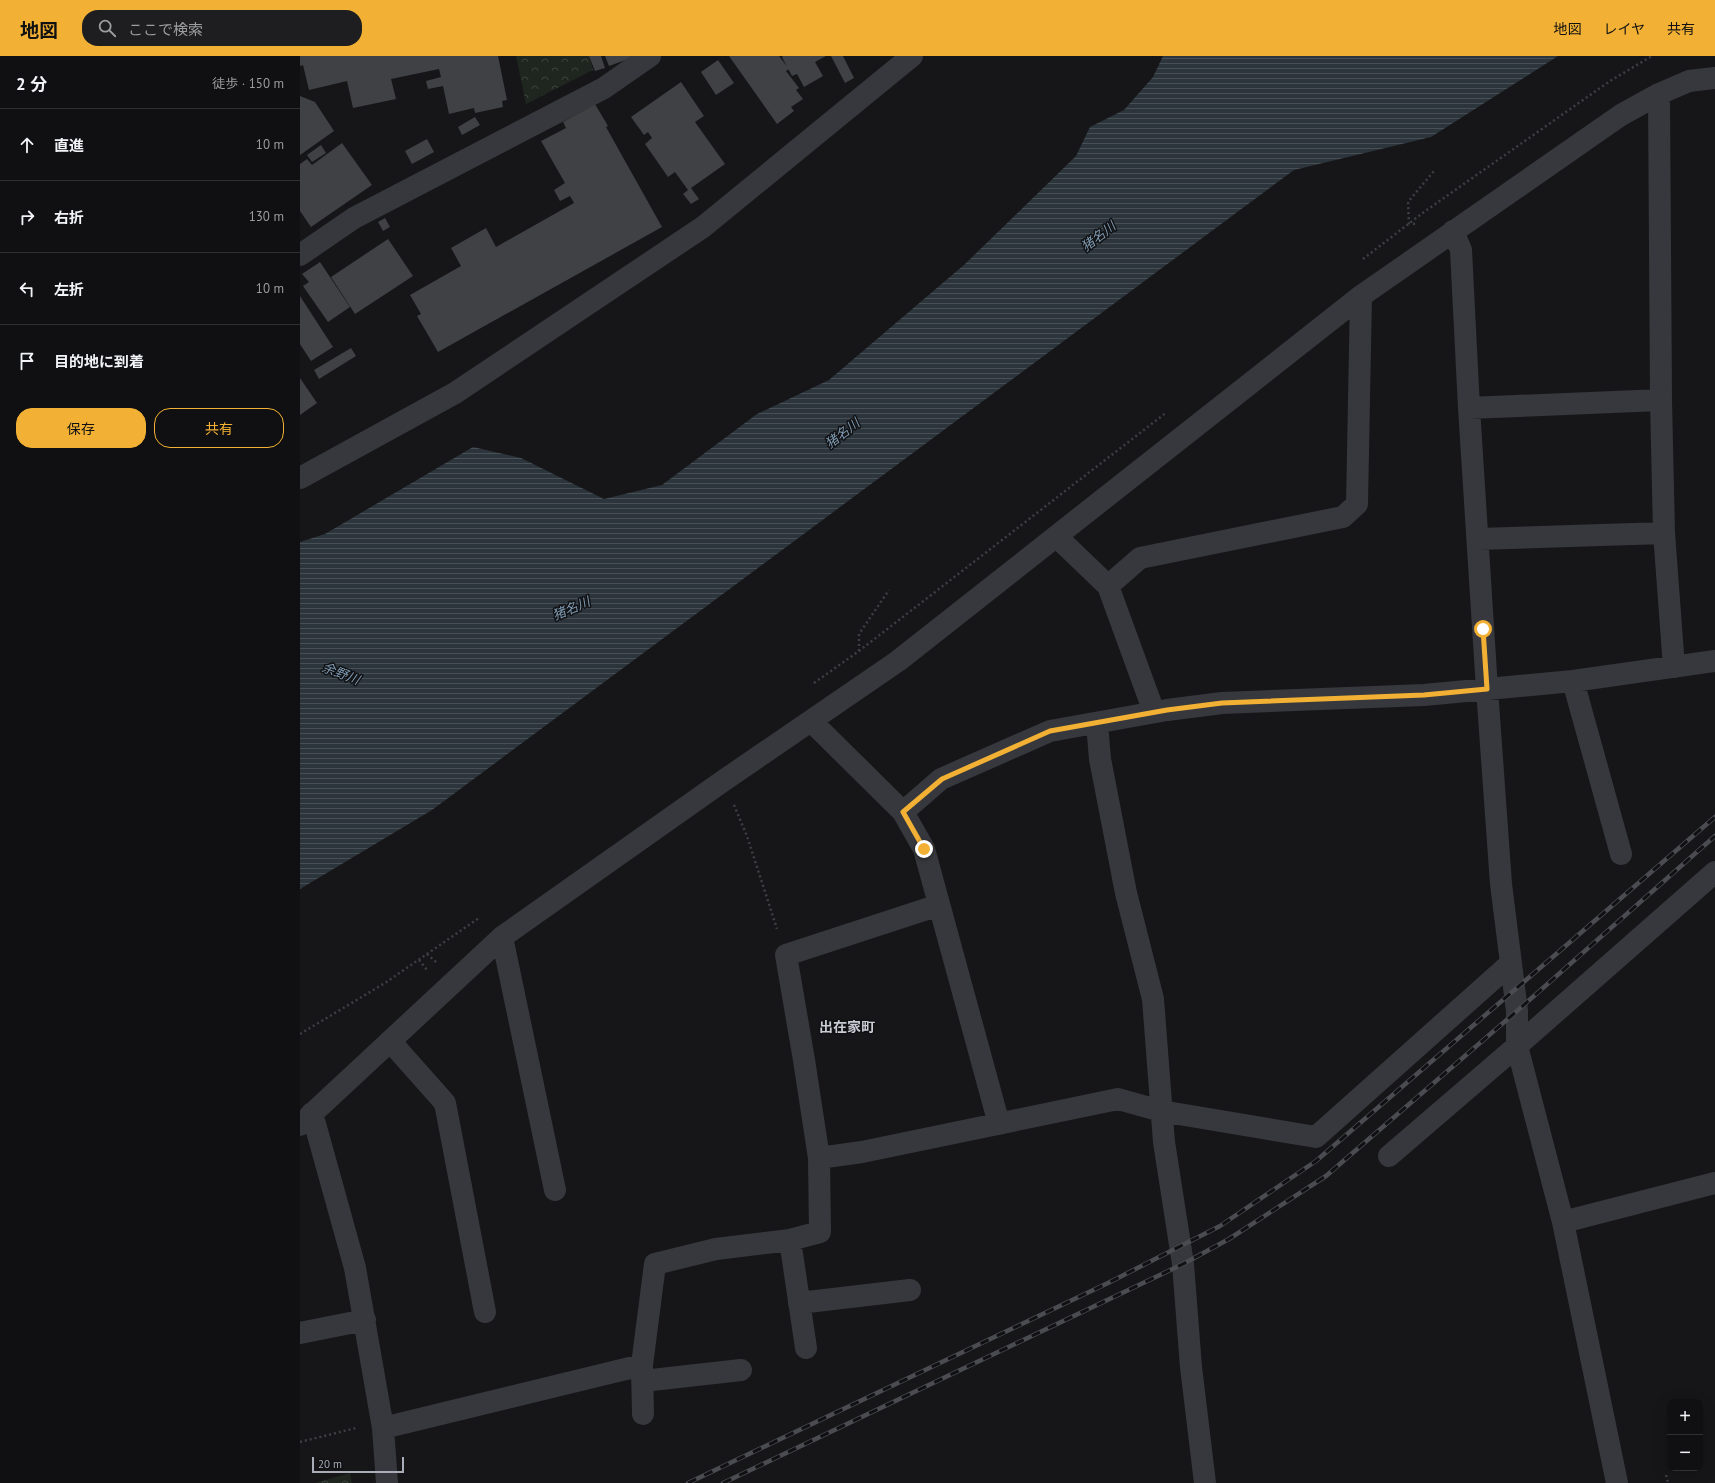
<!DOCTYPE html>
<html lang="ja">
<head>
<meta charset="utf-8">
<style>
  body { margin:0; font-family:"PT Sans","Noto Sans JP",sans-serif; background:#1e1e20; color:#f1f3f6 }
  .controls { position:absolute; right:12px; bottom:12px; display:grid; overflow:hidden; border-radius:8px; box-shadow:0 4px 16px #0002 }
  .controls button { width:36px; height:36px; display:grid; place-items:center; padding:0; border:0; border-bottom:1px solid #303032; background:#101012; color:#f1f3f6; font:20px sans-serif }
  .scale { position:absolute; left:12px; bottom:10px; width:92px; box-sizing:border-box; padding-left:4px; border:2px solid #a8adb8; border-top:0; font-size:11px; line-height:14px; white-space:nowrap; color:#a8adb8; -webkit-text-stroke:3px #111113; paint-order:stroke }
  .stop { position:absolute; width:12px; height:12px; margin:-9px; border:3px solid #f2b134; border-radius:50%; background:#fff }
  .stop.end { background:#f2b134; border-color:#fff; box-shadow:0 1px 4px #0008 }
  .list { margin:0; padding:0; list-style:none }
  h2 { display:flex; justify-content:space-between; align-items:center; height:52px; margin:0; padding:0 16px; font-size:17px }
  h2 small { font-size:13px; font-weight:400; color:#9c9d9f }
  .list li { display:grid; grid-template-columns:26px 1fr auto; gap:12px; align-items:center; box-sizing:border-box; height:72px; padding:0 16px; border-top:1px solid #303032 }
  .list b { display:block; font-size:15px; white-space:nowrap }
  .list em { font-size:13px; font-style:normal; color:#9c9d9f }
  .actions { display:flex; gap:8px; padding:12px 16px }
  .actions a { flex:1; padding:9px 0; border:1px solid #f2b134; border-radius:16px; text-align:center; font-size:14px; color:#f2b134 }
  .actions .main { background:#f2b134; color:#111 }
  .icon { flex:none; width:22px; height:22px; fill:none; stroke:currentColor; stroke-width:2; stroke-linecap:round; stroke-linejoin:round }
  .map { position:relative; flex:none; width:1415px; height:1427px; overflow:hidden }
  header { display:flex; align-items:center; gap:24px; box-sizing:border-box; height:56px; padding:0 20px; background:#f2b134; color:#111 }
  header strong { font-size:19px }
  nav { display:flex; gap:22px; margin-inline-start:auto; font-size:14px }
  .search { width:280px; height:36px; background:#1e1e20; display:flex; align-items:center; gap:10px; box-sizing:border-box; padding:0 14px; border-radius:16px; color:#9c9d9f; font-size:15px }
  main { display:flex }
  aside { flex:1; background:#101012 }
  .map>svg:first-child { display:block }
  .park { fill:url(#park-crowns) }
  .water { fill:url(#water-rules) }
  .building { fill:#404145 }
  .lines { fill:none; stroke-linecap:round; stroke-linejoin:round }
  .path { stroke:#3d3f44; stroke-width:2.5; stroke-dasharray:2 3; stroke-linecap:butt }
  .pedestrian { stroke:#37383d; stroke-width:22 }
  .minor { stroke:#37383d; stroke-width:22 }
  .rail-casing { stroke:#4a4c52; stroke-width:4.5 }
  .rail { stroke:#111113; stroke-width:3; stroke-dasharray:9; stroke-linecap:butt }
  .route { stroke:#f2b134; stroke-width:5 }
  .labels { text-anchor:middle; stroke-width:3; stroke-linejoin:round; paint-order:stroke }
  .water-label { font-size:13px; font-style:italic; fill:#7f9bb3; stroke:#111113 }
  .quarter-label { font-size:14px; font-weight:bold; fill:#c9ccd4; stroke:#111113 }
</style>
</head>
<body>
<header>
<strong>地図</strong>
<div class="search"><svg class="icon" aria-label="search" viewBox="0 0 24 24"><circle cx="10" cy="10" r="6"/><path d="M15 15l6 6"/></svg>ここで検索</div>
<nav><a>地図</a><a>レイヤ</a><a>共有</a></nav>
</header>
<main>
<aside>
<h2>2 分<small>徒歩 · 150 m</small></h2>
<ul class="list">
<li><svg class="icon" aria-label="ahead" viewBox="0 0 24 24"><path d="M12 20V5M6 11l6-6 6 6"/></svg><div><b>直進</b></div><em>10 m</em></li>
<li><svg class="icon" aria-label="right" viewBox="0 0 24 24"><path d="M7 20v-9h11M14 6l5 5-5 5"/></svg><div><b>右折</b></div><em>130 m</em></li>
<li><svg class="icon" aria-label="left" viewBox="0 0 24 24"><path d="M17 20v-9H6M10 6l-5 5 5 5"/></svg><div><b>左折</b></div><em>10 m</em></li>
<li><svg class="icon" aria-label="arrive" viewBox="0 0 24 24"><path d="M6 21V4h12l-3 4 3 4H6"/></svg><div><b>目的地に到着</b></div></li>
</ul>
<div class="actions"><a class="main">保存</a><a>共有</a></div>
</aside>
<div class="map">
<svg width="1415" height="1427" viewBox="0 0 1415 1427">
  <defs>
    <pattern id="park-crowns" width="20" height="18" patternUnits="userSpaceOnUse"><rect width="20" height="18" fill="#1e261f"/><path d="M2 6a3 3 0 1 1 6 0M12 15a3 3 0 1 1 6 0" fill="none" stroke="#3c433d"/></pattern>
    <pattern id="water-rules" width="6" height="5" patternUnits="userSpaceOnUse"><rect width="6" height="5" fill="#2c353c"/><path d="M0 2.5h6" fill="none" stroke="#485056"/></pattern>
  </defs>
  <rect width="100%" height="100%" fill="#161618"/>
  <path class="park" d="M216,0H289L293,14L226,48Z
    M50,1417L52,1427H15Z"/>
  <path class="water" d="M863,0H1258L1131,81L994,114L132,754L0,833V486L25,478L173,391L221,402L304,443L362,429L457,358L529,324L665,208L776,100L790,71L824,54L853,21Z"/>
  <path class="building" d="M0,0H198L207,44L202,45L203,51L175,57L174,52L149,58L143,30L128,33L126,25L141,21L139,13L91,23L96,43L53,52L47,25L9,34L3,9L0,10Z
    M289,0H301L305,12L295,15Z
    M305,0H330L331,2L309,10Z
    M429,0H479L489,13L486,15L499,32L496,34L503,43L491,51L494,55L477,68Z
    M483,0H526L515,6L523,20L504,31L497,18L492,20L482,1Z
    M531,0H543L554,22L545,27Z
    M418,4L434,27L416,39L401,16Z
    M381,26L404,60L395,66L425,108L391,132L399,143L391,148L383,138L388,134L375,116L368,121L345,88L352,82L348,76L344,79L331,61Z
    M0,40L15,46L34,75L0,99Z
    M295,48L308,70L306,71L362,171L138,296L117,260L121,258L110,239L161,210L151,192L186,172L196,191L274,147L270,140L260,145L254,134L265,127L241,85L266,72L263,66Z
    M175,61L180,69L162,79L158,71Z
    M127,83L134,96L112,108L105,95Z
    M42,87L72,129L11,171L0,155V108L7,103L12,109Z
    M21,89L26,97L12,106L7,99Z
    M85,162L90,171L83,175L78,166Z
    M88,183L113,220L55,258L31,221Z
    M20,206L50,251L28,266L3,230L9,226L2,218Z
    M0,240L33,291L11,305L0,288Z
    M51,292L56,300L19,323L14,314Z
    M0,322L17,347L0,359Z"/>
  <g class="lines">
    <path class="path" d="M1115,168L1109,167L1108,146L1134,115
      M1063,203L1124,156L1310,25L1352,0
      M559,595V578L589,534
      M514,627L559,595L867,356
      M434,749L447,780L477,873
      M127,898L136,906
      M119,904L127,914
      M0,978L85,927L179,862
      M0,1386L56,1372
      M1366,1419L1368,1427"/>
    <path class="pedestrian" d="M0,422L155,337L403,171L612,0"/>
    <path class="minor" d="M1153,175L1161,194L1169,352L1187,633L1201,828L1217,955V990L1263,1166L1317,1427
      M0,199L54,162L304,32L350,0
      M1169,352L1361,344
      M1364,477L1374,611
      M757,481L808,530L854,656
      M1178,483L1364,477L1361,344L1359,38
      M808,530L840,502L1043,461L1057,448L1061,240
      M1273,625L1321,798
      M511,665L603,756
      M797,667L800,703L826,837L853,943L864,1086L883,1208L891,1311L905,1427
      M202,881L255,1134
      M90,985L145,1047L185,1256
      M12,1057L55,1212L83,1372L342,1309L355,1208L416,1193L490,1184L520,1176L519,1102L504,1004L486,899L639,849
      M699,1068L624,793L603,756L641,723L750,675L867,654L922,647L1124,639L1273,625L1415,605
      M0,1069L202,881L423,725L598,605L1061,240L1321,59L1359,38L1389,25L1415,22
      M1089,1100L1217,990L1415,816
      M519,1102L562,1096L818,1043L861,1055L1016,1081L1210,908
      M1263,1166L1415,1127
      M490,1184L506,1292
      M499,1247L610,1234
      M0,1277L65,1264
      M342,1312L343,1358
      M343,1325L441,1314
      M83,1372L87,1427"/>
    <g class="rail-casing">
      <path id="rail" d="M388,1427L808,1227L920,1170L1016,1105L1415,761
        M423,1427L883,1208L929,1183L1026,1120L1217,955L1415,780"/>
    </g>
    <use href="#rail" class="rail"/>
  </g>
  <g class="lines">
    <path class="route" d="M624,793L603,756L642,723L750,675L867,654L922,647L1124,639L1187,633L1183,573"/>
  </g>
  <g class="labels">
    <g class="water-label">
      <text transform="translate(798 180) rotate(-38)" y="5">猪名川</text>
      <text transform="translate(542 377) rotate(-38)" y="5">猪名川</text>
      <text transform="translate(271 552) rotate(-23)" y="5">猪名川</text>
      <text transform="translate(41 617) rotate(21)" y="5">余野川</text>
    </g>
    <g class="quarter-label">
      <text x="547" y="976">出在家町</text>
    </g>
  </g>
</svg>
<div class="controls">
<button>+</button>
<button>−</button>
</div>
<div class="scale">20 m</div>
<div class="stop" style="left:1183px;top:573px"></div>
<div class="stop end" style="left:624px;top:793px"></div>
</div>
</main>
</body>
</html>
